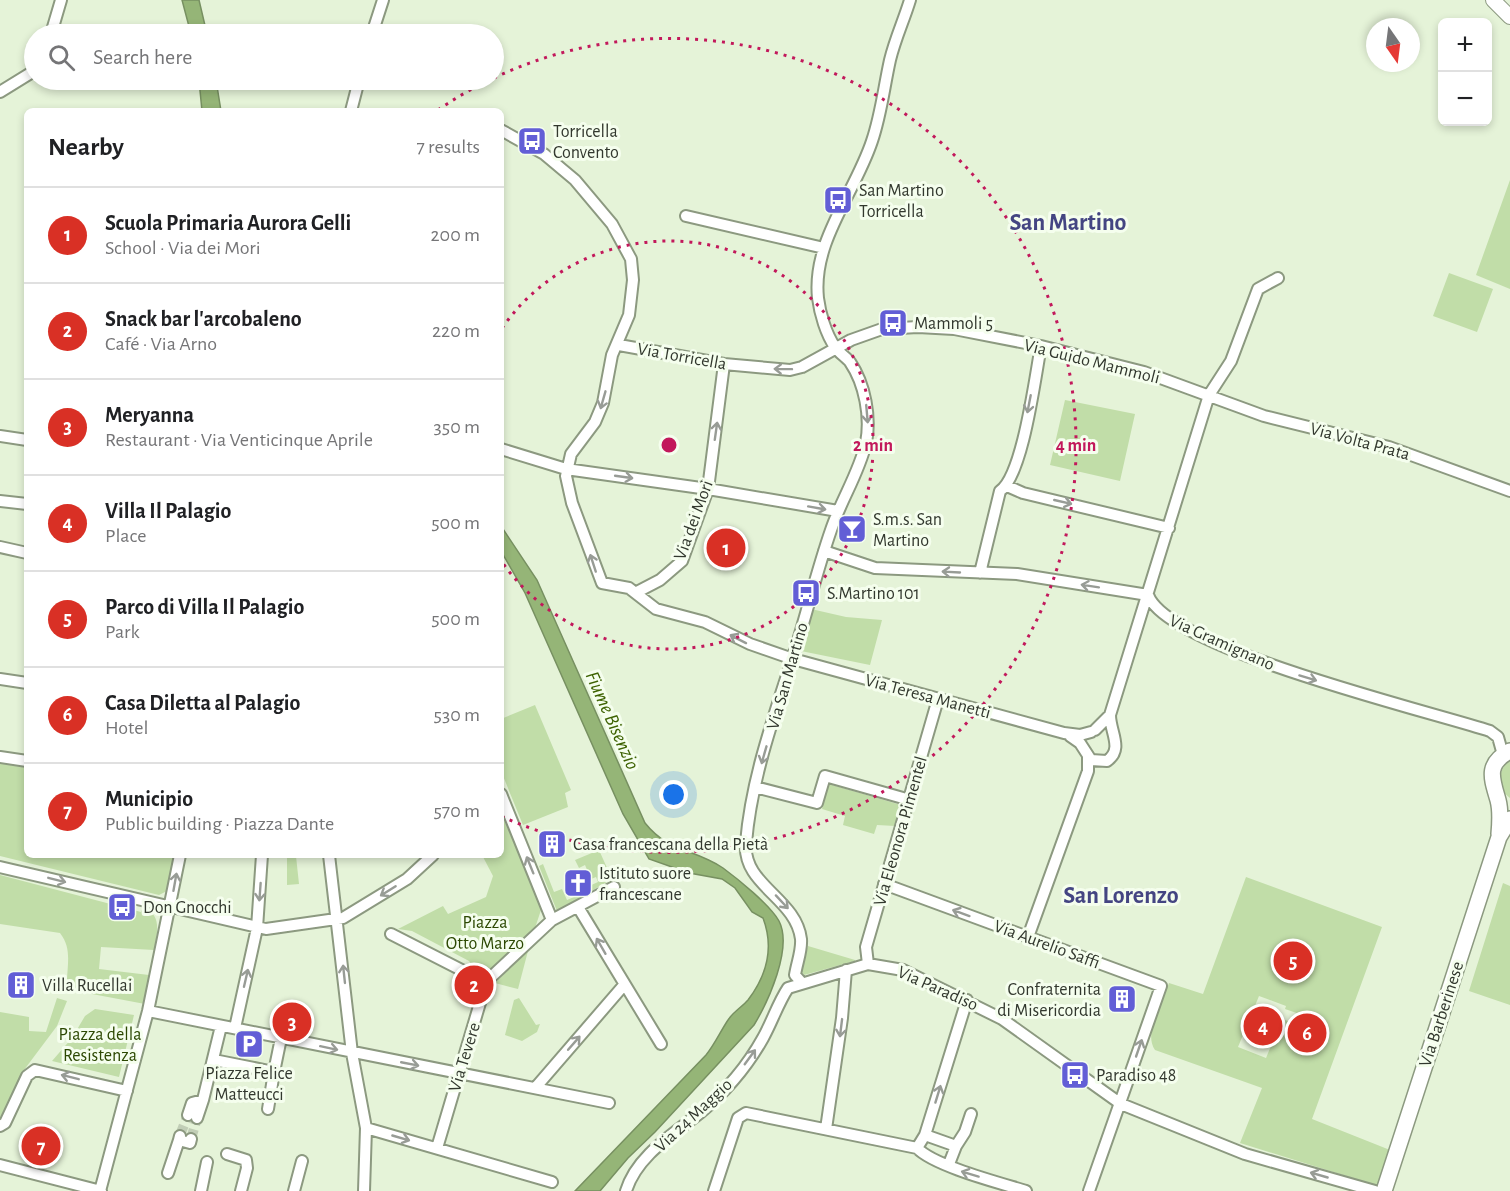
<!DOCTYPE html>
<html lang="en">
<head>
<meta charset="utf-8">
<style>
  body { margin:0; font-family:"Alegreya Sans",sans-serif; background:#f2f2f2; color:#202124 }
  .controls { position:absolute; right:18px; top:18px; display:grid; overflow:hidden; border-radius:9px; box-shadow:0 3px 9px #0003 }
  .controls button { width:54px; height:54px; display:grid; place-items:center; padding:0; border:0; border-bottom:2px solid #e0e0e0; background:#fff; color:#202124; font:30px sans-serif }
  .compass { position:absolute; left:1366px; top:18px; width:54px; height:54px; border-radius:50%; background:#fff; box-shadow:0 3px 9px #0003; rotate:166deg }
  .you { position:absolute; left:674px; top:795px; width:21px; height:21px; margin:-15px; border:4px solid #fff; border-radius:50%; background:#1a73e8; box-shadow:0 0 0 9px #1a73e833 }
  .badge { display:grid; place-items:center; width:39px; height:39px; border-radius:50%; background:#d93025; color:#fff; font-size:20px; font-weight:700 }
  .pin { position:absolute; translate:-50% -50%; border:3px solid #fff; box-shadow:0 2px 6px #0006 }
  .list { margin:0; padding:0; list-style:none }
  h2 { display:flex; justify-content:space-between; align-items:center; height:78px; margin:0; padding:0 24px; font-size:26px }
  h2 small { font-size:20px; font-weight:400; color:#757577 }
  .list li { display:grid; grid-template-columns:39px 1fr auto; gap:18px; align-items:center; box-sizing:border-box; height:96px; padding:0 24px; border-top:2px solid #e0e0e0 }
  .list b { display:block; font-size:22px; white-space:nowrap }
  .list p { margin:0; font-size:20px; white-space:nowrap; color:#757577 }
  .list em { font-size:20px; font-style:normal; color:#757577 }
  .icon { flex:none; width:33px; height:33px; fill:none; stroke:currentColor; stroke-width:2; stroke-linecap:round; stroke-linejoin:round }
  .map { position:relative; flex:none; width:1510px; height:1191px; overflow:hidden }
  .search { position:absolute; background:#fff; box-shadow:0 3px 9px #0003; left:24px; top:24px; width:480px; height:66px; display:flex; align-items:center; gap:15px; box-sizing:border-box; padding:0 21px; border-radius:33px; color:#757577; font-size:22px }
  .panel { position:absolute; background:#fff; box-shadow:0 3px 9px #0003; left:24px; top:108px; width:480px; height:750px; border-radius:9px }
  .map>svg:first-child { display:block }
  .green { fill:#c1dda8; fill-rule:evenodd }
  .water { fill:#95b577; stroke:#779061; stroke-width:1.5 }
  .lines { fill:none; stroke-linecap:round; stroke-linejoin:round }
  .street-tunnel { stroke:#c1ceb6; stroke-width:10; stroke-dasharray:10 5; stroke-linecap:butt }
  .street-casing { stroke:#8c9980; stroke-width:14 }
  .secondary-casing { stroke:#8c9980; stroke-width:16 }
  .primary-casing { stroke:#8c9980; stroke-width:18 }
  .street { stroke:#fff; stroke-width:10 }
  .secondary { stroke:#fff; stroke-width:14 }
  .primary { stroke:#fff; stroke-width:15 }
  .oneway { stroke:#989c96 }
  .ring { fill:none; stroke:#c2185b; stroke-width:3; stroke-dasharray:3 6 }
  .labels { text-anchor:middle; stroke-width:6; stroke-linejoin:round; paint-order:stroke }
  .poi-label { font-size:18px; fill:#32382e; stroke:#f5feee; text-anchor:start }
  .street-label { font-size:18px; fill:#32382e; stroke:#f5feee }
  .park-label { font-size:18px; fill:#2c4802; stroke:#f5feee }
  .water-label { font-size:20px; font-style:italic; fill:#3e6303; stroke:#f5feee }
  .district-label { font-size:24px; font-weight:bold; fill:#444582; stroke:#f5feee }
  .centre { fill:#c2185b; stroke:#f5feee; stroke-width:3 }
  .ring-label { font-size:18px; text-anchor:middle; font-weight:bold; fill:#c2185b; stroke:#f5feee; stroke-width:6; stroke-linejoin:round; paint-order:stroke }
</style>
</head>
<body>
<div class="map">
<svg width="1510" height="1191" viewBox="0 0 1510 1191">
  <rect width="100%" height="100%" fill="#e5f3d8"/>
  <path class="green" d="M1510,180V289L1476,275Z
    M1449,273L1493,289L1477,332L1433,316Z
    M1065,400L1135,414L1120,481L1050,465Z
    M811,609L846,617L882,620L870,665L801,651Z
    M535,705L571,790L565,793L568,807L523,825L501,771V719Z
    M1510,760V798C1496,788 1497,771 1510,760Z
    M0,763L27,768V855H175L169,890L159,895L0,856Z
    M829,784L901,805L895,826L877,825L874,834L843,825L845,816L822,809Z
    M501,820H504L542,907L535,928L490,970L483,973L474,968L469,961L412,931L398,929L443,906L448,914L486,897L493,876L482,855H501Z
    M599,850L612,879L557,911L539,866L543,864L554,892L562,889L567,900L588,891L587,887L598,882L596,877L591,879L585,865L579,868L575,860Z
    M296,856L299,884L287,885V857Z
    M0,875L141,912L143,907C163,915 157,934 154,950L101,947L99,969L149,975L145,1004L76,991L67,979C68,961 71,947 60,933L0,924Z
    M1246,877L1382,927L1312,1119L1390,1150L1378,1186L1240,1143L1262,1088L1155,1050C1143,1033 1162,1001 1169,983L1203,994ZM1259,996L1286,1006L1285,1009L1320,1021L1312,1042L1285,1031L1288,1021L1282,1019L1266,1058L1238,1047Z
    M1503,883L1510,886V1005L1469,991Z
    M808,946L855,960V961L804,975L800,969Z
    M528,951L518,989L495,983Z
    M57,998L67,1001L57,1026L21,1074L5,1115L0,1117V1012L29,1017V1031L46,1032Z
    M519,998L536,1025L540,1024L537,1032L522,1041L505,1035L514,1000Z
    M95,1009L134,1015L119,1077L52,1061L72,1038L85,1016Z"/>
  <path class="water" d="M182,0H199L207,34H191Z
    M199,80H216L221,111H202Z
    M501,526L537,580L645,823C669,853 693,848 723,868C738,879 770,905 779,921C793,948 768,1002 754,1025L655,1132L628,1158L600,1191H575L706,1055C715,1044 720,1032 728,1020C733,1012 742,1007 748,1000C767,975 774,947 763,918L752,912L735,888L722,879L689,873L649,859L623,814L525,593L501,551Z"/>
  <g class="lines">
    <path class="street-tunnel" d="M180,1135L188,1115
      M191,1139L197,1118"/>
    <g class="street-casing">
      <path id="street" d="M51,34L61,0
        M372,34L383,0
        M0,92L34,71
        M351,111L359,80
        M501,130L544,154L575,180L612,224L631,259L633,280L629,315L612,355L603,403L595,422L571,454L566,476L572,503L602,583L629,588L656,609L705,622L750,644L793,659L1064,733L1080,735L1091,732
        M686,216L824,248
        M619,345L724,364L790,370L802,367L851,340L882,329L918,327L954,329L1041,346L1144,372L1264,416L1389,447L1510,491
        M0,436L27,440
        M501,449L566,469L708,489L838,511
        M1007,486L1023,493L1169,528
        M0,501L27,504
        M0,547L27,553
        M824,551L875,568L1017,574L1148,595
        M980,573L1000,491C1023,475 1035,377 1041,346
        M637,592L660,580L682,561L708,489L724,364
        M1148,595C1168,649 1429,711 1490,731L1498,737L1503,755
        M0,679L27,683
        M1095,730L1110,715L1209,395L1231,361L1258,289L1278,278
        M1070,736L1080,743L1091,760L1107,761C1124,749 1110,732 1110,715
        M0,757L27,761
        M755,787L817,803L825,776L910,800
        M501,794L552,920
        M329,855L352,1053L366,1128L364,1191
        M0,867L266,929L343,918L407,879L433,855
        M884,884L1161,986L1089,1191
        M578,907L661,1044
        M391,934L487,983
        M1028,937L1088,771V757
        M868,964L866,947L938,699
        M802,983L795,975C797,962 802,951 801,939C796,898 742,885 746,843C751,781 773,719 792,660C806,617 816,573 831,530C841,500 859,473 866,443C871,417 865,384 850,362C846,357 839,353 835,347C826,334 820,314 818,298C812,241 855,193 872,141C881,115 884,87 890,60C895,39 904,20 910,0
        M148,1011L609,1103
        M235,1028L257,928L262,855
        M214,1060L274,1072L281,1038
        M536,1087L624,985
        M203,1100L221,1026
        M268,1109L274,1072
        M188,1115L192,1103L203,1100L197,1118
        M0,1126L5,1123L27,1076L35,1070L127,1091
        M366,1128L552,1182
        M826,1129L842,1018L846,970
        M925,1135L956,1146L949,1164
        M180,1136L179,1140L190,1143L191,1139
        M956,1146L965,1132L971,1114
        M437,1148L485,986L490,978L552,920L614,887
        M917,1148L925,1135L967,1000
        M917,1148C934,1166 1000,1183 1026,1191
        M227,1154L246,1160L247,1168L241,1191
        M0,1165L101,1191
        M168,1173L179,1140
        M100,1191L148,1011L180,855
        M201,1191L207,1162
        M294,1191L302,1161
        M626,1191C637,1155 674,1134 701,1112C725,1092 748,1065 763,1038C772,1022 778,1003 788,988L868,964L903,970L1002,1019L1121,1104L1245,1154L1375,1191
        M714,1191L738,1118L746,1113L917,1148"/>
    </g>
    <g class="secondary-casing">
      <path id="secondary" d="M1493,0L1510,17"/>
    </g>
    <g class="primary-casing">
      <path id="primary" d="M1499,834C1500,823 1501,811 1498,800C1492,779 1485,764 1510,751
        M1384,1191L1499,837L1510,819"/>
    </g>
    <use href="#street" class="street"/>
    <use href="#secondary" class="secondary"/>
    <use href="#primary" class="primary"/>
  </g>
  <defs><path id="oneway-shaft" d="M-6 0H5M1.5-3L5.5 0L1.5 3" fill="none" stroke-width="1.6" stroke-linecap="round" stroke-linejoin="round" transform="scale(1.5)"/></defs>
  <g class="oneway">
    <use href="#oneway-shaft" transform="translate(783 369) rotate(-179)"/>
    <use href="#oneway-shaft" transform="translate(603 400) rotate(106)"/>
    <use href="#oneway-shaft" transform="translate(1029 404) rotate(101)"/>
    <use href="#oneway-shaft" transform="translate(867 414) rotate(85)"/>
    <use href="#oneway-shaft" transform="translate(716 431) rotate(-82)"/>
    <use href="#oneway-shaft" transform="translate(624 477) rotate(8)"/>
    <use href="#oneway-shaft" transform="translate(1063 502) rotate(13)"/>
    <use href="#oneway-shaft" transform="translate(817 508) rotate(10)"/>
    <use href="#oneway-shaft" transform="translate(593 563) rotate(-108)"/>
    <use href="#oneway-shaft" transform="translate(951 572) rotate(-177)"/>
    <use href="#oneway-shaft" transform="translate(1090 586) rotate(-171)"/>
    <use href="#oneway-shaft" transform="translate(738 639) rotate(-153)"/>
    <use href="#oneway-shaft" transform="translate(1308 678) rotate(17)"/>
    <use href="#oneway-shaft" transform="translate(764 755) rotate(106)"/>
    <use href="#oneway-shaft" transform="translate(530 865) rotate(-112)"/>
    <use href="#oneway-shaft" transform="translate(57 880) rotate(14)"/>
    <use href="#oneway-shaft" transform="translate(175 882) rotate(-80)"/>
    <use href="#oneway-shaft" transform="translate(388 891) rotate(148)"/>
    <use href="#oneway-shaft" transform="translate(260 892) rotate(94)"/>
    <use href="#oneway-shaft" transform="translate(782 902) rotate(47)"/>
    <use href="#oneway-shaft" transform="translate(961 913) rotate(-160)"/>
    <use href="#oneway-shaft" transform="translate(601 946) rotate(-120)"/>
    <use href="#oneway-shaft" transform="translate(344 974) rotate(-96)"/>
    <use href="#oneway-shaft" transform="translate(246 978) rotate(-77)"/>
    <use href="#oneway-shaft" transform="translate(841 1028) rotate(97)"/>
    <use href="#oneway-shaft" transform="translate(574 1043) rotate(-49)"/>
    <use href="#oneway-shaft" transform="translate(329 1048) rotate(12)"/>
    <use href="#oneway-shaft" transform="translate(1139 1048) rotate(-71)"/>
    <use href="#oneway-shaft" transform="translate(750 1057) rotate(-54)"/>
    <use href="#oneway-shaft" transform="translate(410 1064) rotate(11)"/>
    <use href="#oneway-shaft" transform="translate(70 1077) rotate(-166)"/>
    <use href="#oneway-shaft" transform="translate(938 1094) rotate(-73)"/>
    <use href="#oneway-shaft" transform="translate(401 1138) rotate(16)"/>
    <use href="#oneway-shaft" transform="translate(970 1174) rotate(-163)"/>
    <use href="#oneway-shaft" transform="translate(1319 1175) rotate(-164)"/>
  </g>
  <g class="ring">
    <path d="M502 328A204 204 0 1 1 502 562"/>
    <path d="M438 110A407 407 0 0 1 487 81M494 78A407 407 0 1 1 503 817"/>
  </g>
  <defs>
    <g id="bus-square" transform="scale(1.5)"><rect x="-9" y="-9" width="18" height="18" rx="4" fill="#625ed6" stroke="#f5feee"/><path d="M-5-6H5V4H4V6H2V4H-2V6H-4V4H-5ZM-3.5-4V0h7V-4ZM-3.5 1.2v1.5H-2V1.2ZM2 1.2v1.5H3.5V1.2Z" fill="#fff"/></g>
    <g id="bar-square" transform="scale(1.5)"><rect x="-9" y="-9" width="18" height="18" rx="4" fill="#625ed6" stroke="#f5feee"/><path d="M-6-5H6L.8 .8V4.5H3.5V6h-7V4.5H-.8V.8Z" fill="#fff"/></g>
    <g id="building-square" transform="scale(1.5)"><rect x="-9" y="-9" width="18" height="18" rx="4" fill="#625ed6" stroke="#f5feee"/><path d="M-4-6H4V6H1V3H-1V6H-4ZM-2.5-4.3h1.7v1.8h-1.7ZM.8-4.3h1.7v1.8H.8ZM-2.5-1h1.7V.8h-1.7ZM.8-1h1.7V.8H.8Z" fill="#fff"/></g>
    <g id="church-square" transform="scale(1.5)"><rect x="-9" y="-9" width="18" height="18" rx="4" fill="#625ed6" stroke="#f5feee"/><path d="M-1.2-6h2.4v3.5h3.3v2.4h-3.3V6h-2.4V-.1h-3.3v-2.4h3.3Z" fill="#fff"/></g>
    <g id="parking-square" transform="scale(1.5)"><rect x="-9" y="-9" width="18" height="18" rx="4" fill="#625ed6" stroke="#f5feee"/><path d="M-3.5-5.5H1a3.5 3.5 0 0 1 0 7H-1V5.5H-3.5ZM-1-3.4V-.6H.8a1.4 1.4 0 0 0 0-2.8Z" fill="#fff"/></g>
  </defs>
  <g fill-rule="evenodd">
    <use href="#bus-square" x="532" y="141"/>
    <use href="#bus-square" x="838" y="200"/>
    <use href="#bus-square" x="893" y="323"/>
    <use href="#bar-square" x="852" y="529"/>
    <use href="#bus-square" x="806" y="593"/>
    <use href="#building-square" x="552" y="844"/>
    <use href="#church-square" x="578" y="883"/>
    <use href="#bus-square" x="122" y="907"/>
    <use href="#building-square" x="21" y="985"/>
    <use href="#building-square" x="1122" y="999"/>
    <use href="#parking-square" x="249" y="1044"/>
    <use href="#bus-square" x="1075" y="1075"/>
  </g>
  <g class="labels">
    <g class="poi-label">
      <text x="553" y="137">Torricella<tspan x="553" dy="21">Convento</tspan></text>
      <text x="859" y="196">San Martino<tspan x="859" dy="21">Torricella</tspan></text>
      <text x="914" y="329">Mammoli 5</text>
      <text x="873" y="525">S.m.s. San<tspan x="873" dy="21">Martino</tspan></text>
      <text x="827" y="599">S.Martino 101</text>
      <text x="573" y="850">Casa francescana della Pietà</text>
      <text x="599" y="879">Istituto suore<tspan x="599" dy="21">francescane</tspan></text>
      <text x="143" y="913">Don Gnocchi</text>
      <text x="42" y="991">Villa Rucellai</text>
      <text x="1101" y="995" text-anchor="end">Confraternita<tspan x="1101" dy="21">di Misericordia</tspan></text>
      <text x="249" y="1079" text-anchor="middle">Piazza Felice<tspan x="249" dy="21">Matteucci</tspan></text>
      <text x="1096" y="1081">Paradiso 48</text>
    </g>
    <g class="street-label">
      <text transform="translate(682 356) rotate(10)" y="6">Via Torricella</text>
      <text transform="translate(1092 361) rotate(14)" y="6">Via Guido Mammoli</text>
      <text transform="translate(1360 441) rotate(15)" y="6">Via Volta Prata</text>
      <text transform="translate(693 520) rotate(-70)" y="6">Via dei Mori</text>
      <text transform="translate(1222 642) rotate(24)" y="6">Via Gramignano</text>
      <text transform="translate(787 676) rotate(-74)" y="6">Via San Martino</text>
      <text transform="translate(928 696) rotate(15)" y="6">Via Teresa Manetti</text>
      <text transform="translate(900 831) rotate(-74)" y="6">Via Eleonora Pimentel</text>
      <text transform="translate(1047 944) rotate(20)" y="6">Via Aurelio Saffi</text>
      <text transform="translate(938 988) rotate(24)" y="6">Via Paradiso</text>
      <text transform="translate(1441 1014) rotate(-72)" y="6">Via Barberinese</text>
      <text transform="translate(464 1057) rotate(-73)" y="6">Via Tevere</text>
      <text transform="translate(693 1115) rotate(-43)" y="6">Via 24 Maggio</text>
    </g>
    <g class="park-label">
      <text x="485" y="928">Piazza<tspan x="485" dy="21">Otto Marzo</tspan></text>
      <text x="100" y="1040">Piazza della<tspan x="100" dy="21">Resistenza</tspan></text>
    </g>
    <g class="water-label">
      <text transform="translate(613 720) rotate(66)" y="7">Fiume Bisenzio</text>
    </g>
    <g class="district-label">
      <text x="1068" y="230">San Martino</text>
      <text x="1121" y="903">San Lorenzo</text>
    </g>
  </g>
  <circle cx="669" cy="445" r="9" class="centre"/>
  <g class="ring-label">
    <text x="873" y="451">2 min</text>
    <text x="1076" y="451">4 min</text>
  </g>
</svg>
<div class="controls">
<button>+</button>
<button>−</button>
</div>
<svg class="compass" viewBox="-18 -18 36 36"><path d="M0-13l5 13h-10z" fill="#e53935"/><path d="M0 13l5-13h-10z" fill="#757577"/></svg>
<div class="you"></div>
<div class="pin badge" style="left:726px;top:548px">1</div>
<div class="pin badge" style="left:474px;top:985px">2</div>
<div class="pin badge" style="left:292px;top:1022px">3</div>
<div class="pin badge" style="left:1263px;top:1026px">4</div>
<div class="pin badge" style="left:1293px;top:961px">5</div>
<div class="pin badge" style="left:1307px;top:1033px">6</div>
<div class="pin badge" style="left:41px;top:1146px">7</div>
<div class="search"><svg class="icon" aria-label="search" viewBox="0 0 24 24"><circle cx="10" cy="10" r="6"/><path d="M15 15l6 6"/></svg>Search here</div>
<section class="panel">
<h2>Nearby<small>7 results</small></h2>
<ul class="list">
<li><span class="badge">1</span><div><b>Scuola Primaria Aurora Gelli</b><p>School · Via dei Mori</p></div><em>200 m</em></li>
<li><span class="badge">2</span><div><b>Snack bar l'arcobaleno</b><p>Café · Via Arno</p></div><em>220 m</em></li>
<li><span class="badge">3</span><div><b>Meryanna</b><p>Restaurant · Via Venticinque Aprile</p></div><em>350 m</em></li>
<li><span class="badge">4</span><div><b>Villa Il Palagio</b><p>Place</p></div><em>500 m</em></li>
<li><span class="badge">5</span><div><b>Parco di Villa Il Palagio</b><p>Park</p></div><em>500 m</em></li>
<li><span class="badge">6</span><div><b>Casa Diletta al Palagio</b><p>Hotel</p></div><em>530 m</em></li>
<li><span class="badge">7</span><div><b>Municipio</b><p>Public building · Piazza Dante</p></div><em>570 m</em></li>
</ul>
</section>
</div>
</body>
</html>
